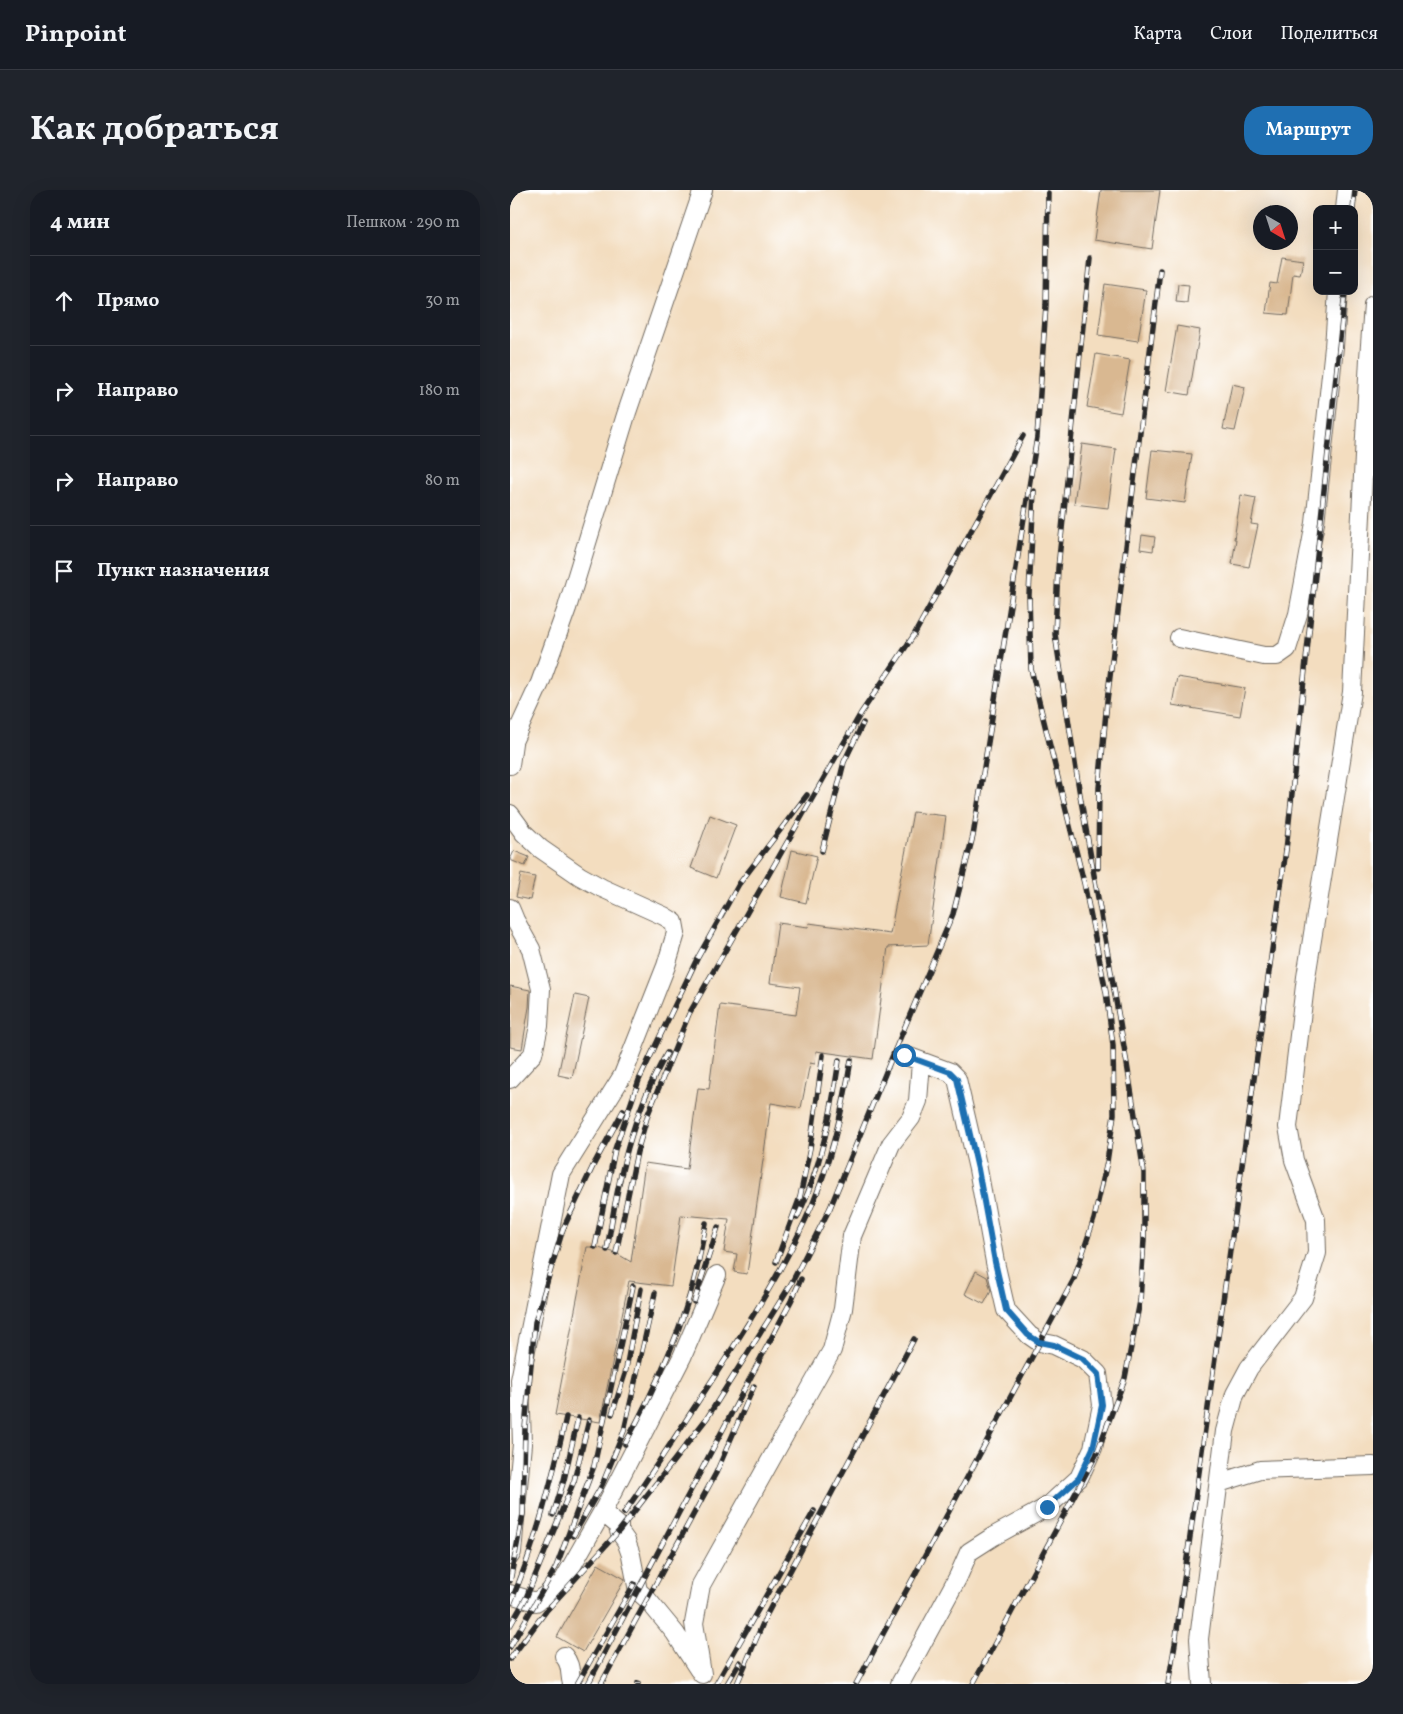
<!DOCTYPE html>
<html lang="ru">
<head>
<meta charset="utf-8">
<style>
  body { margin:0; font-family:Vollkorn,serif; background:#20242c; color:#f1f3f6 }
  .controls { position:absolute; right:15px; top:15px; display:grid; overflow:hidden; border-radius:10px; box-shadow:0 5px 20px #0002 }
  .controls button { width:45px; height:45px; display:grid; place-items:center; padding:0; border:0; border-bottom:1px solid #363941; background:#171b24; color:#f1f3f6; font:25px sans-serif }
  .compass { position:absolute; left:743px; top:15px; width:45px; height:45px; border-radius:50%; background:#171b24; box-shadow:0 5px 20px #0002; rotate:141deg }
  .stop { position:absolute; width:15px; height:15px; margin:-11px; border:4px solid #1f6fb2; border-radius:50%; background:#fff }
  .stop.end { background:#1f6fb2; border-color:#fff; box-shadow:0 1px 5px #0008 }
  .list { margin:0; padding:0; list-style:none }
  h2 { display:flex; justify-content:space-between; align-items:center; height:65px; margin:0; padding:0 20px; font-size:21px }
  h2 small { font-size:16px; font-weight:400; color:#9ea1a6 }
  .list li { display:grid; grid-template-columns:32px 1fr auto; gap:15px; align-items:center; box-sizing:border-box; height:90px; padding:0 20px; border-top:1px solid #363941 }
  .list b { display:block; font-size:19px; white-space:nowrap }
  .list em { font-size:16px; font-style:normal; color:#9ea1a6 }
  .icon { flex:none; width:28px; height:28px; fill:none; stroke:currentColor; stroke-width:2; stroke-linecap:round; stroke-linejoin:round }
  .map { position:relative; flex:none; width:863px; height:1494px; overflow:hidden; border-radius:20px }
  header { display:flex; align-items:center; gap:30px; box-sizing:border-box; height:70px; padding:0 25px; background:#171b24; border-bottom:1px solid #363941 }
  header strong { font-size:24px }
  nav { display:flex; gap:28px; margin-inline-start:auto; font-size:18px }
  .intro { display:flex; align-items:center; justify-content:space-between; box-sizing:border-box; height:120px; padding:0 30px }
  h1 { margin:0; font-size:35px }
  .button { padding:12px 22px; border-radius:20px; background:#1f6fb2; color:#fff; font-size:18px; font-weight:700 }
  main { display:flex; gap:30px; padding:0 30px }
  aside { flex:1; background:#171b24; border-radius:20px; box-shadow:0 5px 20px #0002 }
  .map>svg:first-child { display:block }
  .building { fill:#d9b891 }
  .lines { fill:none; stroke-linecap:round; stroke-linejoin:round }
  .minor-casing { stroke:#71695f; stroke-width:20 }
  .minor { stroke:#fff; stroke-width:18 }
  .rail-casing { stroke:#2b2b2b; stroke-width:5.5 }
  .rail { stroke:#fff; stroke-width:4; stroke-dasharray:11; stroke-linecap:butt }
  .route { stroke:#1f6fb2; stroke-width:6 }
</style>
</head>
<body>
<header>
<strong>Pinpoint</strong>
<nav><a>Карта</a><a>Слои</a><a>Поделиться</a></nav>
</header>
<div class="intro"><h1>Как добраться</h1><a class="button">Маршрут</a></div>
<main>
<aside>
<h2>4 мин<small>Пешком · 290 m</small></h2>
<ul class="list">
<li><svg class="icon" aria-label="ahead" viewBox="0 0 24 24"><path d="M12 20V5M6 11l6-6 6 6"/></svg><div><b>Прямо</b></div><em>30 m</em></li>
<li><svg class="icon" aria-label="right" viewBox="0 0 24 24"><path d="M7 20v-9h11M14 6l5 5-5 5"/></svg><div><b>Направо</b></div><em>180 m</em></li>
<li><svg class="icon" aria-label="right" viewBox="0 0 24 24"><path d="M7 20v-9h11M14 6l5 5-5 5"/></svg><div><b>Направо</b></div><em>80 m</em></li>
<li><svg class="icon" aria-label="arrive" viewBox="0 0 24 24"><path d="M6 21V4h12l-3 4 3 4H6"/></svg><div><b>Пункт назначения</b></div></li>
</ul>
</aside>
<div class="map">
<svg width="863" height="1494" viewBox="0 0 863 1494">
  <rect width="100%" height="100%" fill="#fff"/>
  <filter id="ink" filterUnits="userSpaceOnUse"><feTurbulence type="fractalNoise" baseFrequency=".02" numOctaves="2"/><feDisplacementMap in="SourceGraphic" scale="10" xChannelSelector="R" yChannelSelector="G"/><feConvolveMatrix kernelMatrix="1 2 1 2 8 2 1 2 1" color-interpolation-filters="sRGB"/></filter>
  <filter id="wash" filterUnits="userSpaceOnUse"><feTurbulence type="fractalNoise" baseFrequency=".0096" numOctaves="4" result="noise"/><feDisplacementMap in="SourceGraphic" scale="20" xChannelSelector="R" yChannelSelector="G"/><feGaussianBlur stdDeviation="1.12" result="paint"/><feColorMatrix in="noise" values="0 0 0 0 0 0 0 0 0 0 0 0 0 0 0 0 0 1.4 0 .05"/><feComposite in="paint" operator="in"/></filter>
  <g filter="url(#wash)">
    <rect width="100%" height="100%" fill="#f3ddbf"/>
    <g id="blocks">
      <path class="building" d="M591,0H650L642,59L584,50Z
        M772,67L793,70L790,85L783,84L778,125L756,123L760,93L767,94Z
        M595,94L636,100L628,151L588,145Z
        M668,94L679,95L677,113L666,112Z
        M667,136L690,140L679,205L656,201Z
        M586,164L620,170L611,223L577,217Z
        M722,194L735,197L725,241L713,239Z
        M572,254L606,259L598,318L564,314Z
        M642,260L682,264L675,313L636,308Z
        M731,305L746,308L741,334L748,335L739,377L722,374L726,349H724Z
        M632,345L645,347L643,361L630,359Z
        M667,487L735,498L730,526L662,515Z
        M403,622L436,626L418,755L378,757L363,869L306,861L305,874L300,873L291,918L261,913L237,1084L224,1082L227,1064L214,1062L219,1029L171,1025L161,1096L119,1091L90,1232L45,1225L77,1057H85L106,1063L121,1072L135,973L177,979L188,898L199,899L210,815L286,825L290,797L260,793L268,733L298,737L299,733L380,744Z
        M200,625L226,635L206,688L181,678Z
        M282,660L307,666L296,713L271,707Z
        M4,661L19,667L15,676L0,670Z
        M11,684L25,687L20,710L6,707Z
        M0,796L20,800L19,817L12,859L0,857Z
        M65,805L79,808L62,888L48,885Z
        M466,1081L477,1087L481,1101L474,1114L455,1104Z
        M88,1374L115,1389L73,1462L47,1447Z"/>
    </g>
  </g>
  <g filter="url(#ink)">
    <use href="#blocks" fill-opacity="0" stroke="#71695f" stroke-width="1"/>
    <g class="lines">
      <g class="minor-casing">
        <path id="minor" d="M835,19L837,0
          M669,448L754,466H767L777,459L788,424L805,333L824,157L828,101
          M0,558L30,493L57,418L116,225L193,0
          M0,575L3,553
          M0,624L14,643L31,659L70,686L92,698L154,726L164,732L166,743L156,776L113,885L51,984L10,1190L12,1254L2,1362L0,1366
          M0,718L5,730L21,759L31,799L29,836L23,864L0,889
          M709,1293L750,1280L863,1276
          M0,1404L26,1412L52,1393L94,1319
          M54,1466C62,1476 59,1483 62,1494
          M189,1480L165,1443L137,1409L128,1401L121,1365L116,1351L109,1341V1336L96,1325L94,1319L172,1167L207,1085
          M192,1484L184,1433L191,1395L322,1160L333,1119L342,1046L381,954L401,928L408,911L411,872
          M390,1494L448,1387L459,1362L484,1346L537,1317L569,1288L583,1258L592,1215L588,1184L573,1169L544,1155L529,1152L519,1145L496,1120L485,1072L468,979L447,889L440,882L394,865
          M692,1494L689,1449L715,1241L725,1204L739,1178L793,1108L807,1063L806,1030L784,970L778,937L796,787L842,502L859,168L863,115"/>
      </g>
      <use href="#minor" class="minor"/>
      <g class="rail-casing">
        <path id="rail" d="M843,19L845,0
          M312,661L334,572L353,533
          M588,678L589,598L597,511L650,80
          M287,1028C311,978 321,925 329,870
          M85,1057L105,959L129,890L187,769L229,694L297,605
          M97,1060C108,990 121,925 157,863
          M106,1063L127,962L138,924L179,824L351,523L404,445L513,246
          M266,1072L290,1007L300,958L313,865
          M184,1112L208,1037
          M102,1224L115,1184L131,1099
          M115,1254C144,1201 172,1140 186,1082C190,1065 193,1049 196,1033
          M114,1323C145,1279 174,1233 204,1187C240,1131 277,1074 303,1013C322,967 333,919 341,870
          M43,1325L54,1290L68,1228
          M63,1346L92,1295L114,1241L145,1103
          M0,1391L13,1324L15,1238L25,1132L53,1039L84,974L113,921
          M0,1414C26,1354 42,1290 56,1227
          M0,1436L16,1408L64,1291L79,1230
          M0,1457L46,1377L84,1276L123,1096
          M0,1469L36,1421L109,1341L197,1228L281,1094L320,1018L382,867L443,724L463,646L527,247L536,115L538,3
          M67,1494L124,1394
          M78,1494L281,1111L291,1089
          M91,1494L206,1283L244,1196
          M128,1494V1493
          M206,1494L304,1321
          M217,1494L230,1472
          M227,1494L256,1426L404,1149
          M346,1494L564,1089L584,1029L597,972L604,924L603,855L596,802L574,693L521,479L519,405L524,301
          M463,1494L586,1265L615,1188L630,1111L634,1050V983L617,874L569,599L545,444L548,378L580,68
          M658,1494L665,1454L776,660L835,101"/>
      </g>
      <use href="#rail" class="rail"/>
    </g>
  </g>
  <g class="lines" filter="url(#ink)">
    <path class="route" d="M394,865L440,882L447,889L468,979L485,1072L496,1120L518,1145L529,1152L544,1155L573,1169L588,1184L592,1215L583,1258L569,1288L537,1317"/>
  </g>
</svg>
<div class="controls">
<button>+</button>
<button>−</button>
</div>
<svg class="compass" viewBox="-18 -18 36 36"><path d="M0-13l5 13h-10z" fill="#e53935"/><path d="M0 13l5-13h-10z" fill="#9ea1a6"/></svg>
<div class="stop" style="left:394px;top:865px"></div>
<div class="stop end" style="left:537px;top:1317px"></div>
</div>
</main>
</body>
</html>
